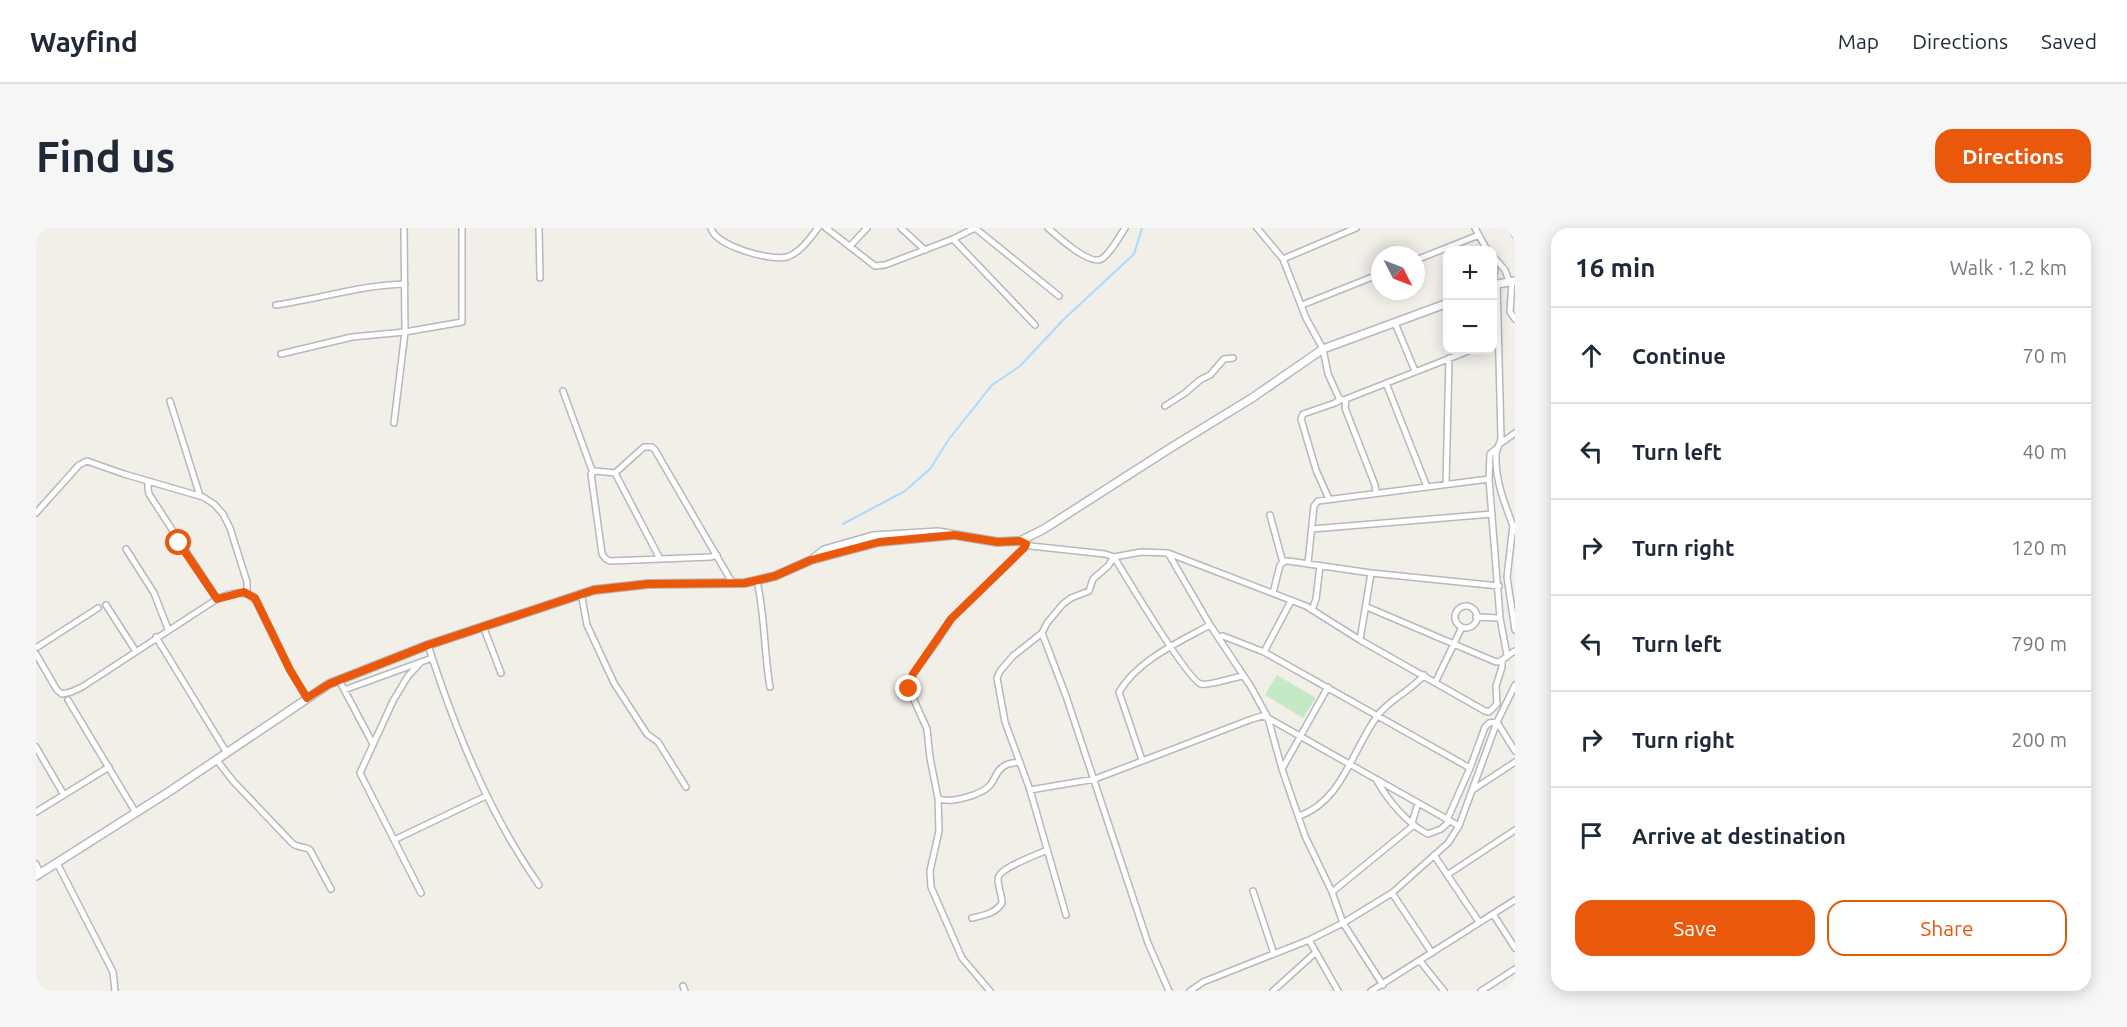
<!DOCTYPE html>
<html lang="en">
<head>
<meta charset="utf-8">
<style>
  body { margin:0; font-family:Ubuntu,sans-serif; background:#f6f6f7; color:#1f2937 }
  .controls { position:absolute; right:18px; top:18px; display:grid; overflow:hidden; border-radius:12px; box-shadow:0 3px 15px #0003 }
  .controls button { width:54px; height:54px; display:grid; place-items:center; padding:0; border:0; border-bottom:2px solid #e0e1e3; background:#fff; color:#1f2937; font:30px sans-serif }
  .compass { position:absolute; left:1335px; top:18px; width:54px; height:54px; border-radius:50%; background:#fff; box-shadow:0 3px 15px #0003; rotate:132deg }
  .stop { position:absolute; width:18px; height:18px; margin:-14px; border:4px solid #ea580c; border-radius:50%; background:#fff }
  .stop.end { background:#ea580c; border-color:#fff; box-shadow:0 2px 6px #0008 }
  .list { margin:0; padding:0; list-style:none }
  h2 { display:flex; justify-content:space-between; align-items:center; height:78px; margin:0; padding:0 24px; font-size:26px }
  h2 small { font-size:20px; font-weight:400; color:#747a83 }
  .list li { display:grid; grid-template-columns:39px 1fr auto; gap:18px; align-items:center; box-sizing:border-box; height:96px; padding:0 24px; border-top:2px solid #e0e1e3 }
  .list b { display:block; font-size:22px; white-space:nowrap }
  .list em { font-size:20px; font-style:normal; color:#747a83 }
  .actions { display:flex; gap:12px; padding:18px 24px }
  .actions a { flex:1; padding:14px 0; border:2px solid #ea580c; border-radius:18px; text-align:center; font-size:21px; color:#ea580c }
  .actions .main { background:#ea580c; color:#fff }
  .icon { flex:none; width:33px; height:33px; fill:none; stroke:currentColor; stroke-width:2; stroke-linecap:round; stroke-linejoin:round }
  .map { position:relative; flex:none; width:1479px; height:763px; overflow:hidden; border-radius:18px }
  header { display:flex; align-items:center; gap:36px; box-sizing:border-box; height:84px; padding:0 30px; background:#fff; border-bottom:2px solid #e0e1e3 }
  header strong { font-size:28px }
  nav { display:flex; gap:33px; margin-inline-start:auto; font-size:21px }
  .intro { display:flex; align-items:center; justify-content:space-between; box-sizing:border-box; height:144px; padding:0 36px }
  h1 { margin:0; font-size:42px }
  .button { padding:15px 27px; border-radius:18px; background:#ea580c; color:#fff; font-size:21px; font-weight:700 }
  main { display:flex; gap:36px; padding:0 36px }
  aside { flex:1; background:#fff; border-radius:18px; box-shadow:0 3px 15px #0003 }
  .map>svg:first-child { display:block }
  .green { fill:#c5e8c5 }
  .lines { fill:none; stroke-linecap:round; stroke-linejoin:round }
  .stream { stroke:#aadaff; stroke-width:2 }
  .minor-casing { stroke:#b5b8bc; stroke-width:8 }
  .tertiary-casing { stroke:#b5b8bc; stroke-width:10 }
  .minor { stroke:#fff; stroke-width:5 }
  .tertiary { stroke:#fff; stroke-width:7 }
  .route { stroke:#ea580c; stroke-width:8 }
</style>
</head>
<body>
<header>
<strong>Wayfind</strong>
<nav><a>Map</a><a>Directions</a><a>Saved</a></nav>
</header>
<div class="intro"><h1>Find us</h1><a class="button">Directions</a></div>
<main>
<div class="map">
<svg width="1479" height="763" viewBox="0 0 1479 763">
  <rect width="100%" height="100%" fill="#f1efe8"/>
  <path class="green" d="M1241,447L1280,470L1267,490L1229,467Z"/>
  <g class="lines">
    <path class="stream" d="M807,296L869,263L894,241L913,211L956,157L984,138L1027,92L1098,26L1106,0"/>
    <g class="minor-casing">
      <path id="minor" d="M503,0L504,50
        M675,0C679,18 734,33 751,29C764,25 774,10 782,0
        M790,0L839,38L849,37L917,11L939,0
        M865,0L889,22
        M939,0L1023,68
        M1012,0C1021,8 1056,40 1067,30C1076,23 1083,9 1089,0
        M1221,0L1247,31L1270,90L1287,121L1292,146L1303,170L1309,173
        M1439,0L1451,22
        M1476,0L1479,7
        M917,11L999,97
        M814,18L831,0
        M1456,27L1469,42L1473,53
        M1247,31L1320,0
        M1380,32L1443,7
        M1456,36L1459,42L1456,56
        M1476,53L1474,84L1479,91
        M1461,55L1465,209C1465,216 1460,220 1460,227C1459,254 1470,279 1479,303
        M240,77C284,71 324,57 369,56
        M1266,77L1344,46
        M1359,95L1379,143
        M245,126L316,109L369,104L426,94V0
        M1350,155L1391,259
        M527,163L557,245
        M134,173L164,268
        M1129,178L1149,165L1164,152L1174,147L1188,131L1197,130
        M358,195L369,104L368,0
        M1465,215L1479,205
        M1461,220L1454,226L1453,251L1464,390L1471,427
        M579,245L624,331
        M112,253V261L113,266L181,371
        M1410,256L1413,130
        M1340,264L1339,257L1309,180L1310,171L1435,122
        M1293,271L1280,242L1265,191L1267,186L1299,175L1304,172
        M0,285L43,237L51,233L88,246L167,269L178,276L187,286L194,300L211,354V365
        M1234,287L1247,335
        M1477,297L1471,349L1479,402
        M1276,301L1456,286
        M990,316L995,318L1069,326L1078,329L1105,324L1132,325L1174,397L1215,459L1232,490L1423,598
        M90,321L118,365L132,401
        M1132,325L1270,378L1324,412L1449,483L1453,484L1461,476L1460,458L1466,439V433
        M681,327L675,329L574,333L570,331L566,326L555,246L559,243L579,245L608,219H616L619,222L697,356
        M1272,335L1278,278L1282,273L1453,251
        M721,353C729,388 728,424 734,459
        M545,365L551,397L578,455L611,506L622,514L650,559
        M1237,365L1244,337L1249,333H1252L1335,345L1463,358
        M70,377L99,422
        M1419 389a11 11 0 1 1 22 0a11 11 0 1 1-22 0Z
        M1331,379L1460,434C1467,434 1472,426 1479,423
        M1276,382L1280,371L1284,338
        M1440,389L1464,390
        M447,398L465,445
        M1006,405L1030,468L1112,715L1133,763
        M120,409L191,525
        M1182,409L1187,408L1228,424L1434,540
        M1324,412L1335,345
        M392,417C419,501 452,584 503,657
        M0,420L62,380
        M1228,424L1255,373
        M0,426L21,462L26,466L35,464L46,459L181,371C194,365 211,360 220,373L254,442L271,470
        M303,452L337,516
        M1399,455L1426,399
        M308,462L396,430
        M32,472L100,585
        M0,519L28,567
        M180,531L197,553L256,615C262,621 268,617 274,622L295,661
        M1106,532L1083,464C1102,432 1143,414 1174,397
        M1246,541L1292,459
        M1341,553C1352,572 1371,596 1392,606L1405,601L1414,593
        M1438,561L1479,534
        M994,562L1059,551L1216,491L1226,488L1232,490L1246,541L1269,608L1296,664L1307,695L1347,757
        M902,570C913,577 948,566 955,556C960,549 961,541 970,537C973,535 979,535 984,534
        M0,584L73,539
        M1263,588C1306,574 1317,520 1342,487C1354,471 1375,463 1388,447
        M1411,592L1434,540L1449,499L1453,495L1461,494L1479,523
        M1376,595L1382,575
        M358,612L450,568
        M1398,627L1443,694
        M21,635L77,744L79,763
        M0,636L4,645
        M1411,647L1479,602
        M1217,663L1238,726
        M1296,664L1378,597
        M385,665L324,545L357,473L372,448L385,434
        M1356,665L1396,725
        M1457,686L1479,720
        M1030,687L994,562L969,494L961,450L964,443L977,428L1006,405L1011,395L1027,376L1035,370L1053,363L1057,351L1072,338L1078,329C1089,347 1152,453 1165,456C1173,458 1196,450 1206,448
        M936,690C948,687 959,686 966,675C966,667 962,659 962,651C962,640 1001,627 1011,622
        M1273,712L1302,763
        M1384,733L1408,763
        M647,758L649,763
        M954,763L926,730L895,659L894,643L903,603L902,570L894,530L891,501L873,461L877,446L899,416L915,391L988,320L989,315
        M1154,763L1167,754L1273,712L1307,695L1356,665L1412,615L1423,598L1461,494L1479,457
        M1237,763L1279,725
        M1335,763L1479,672
        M1445,763L1479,741"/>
    </g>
    <g class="tertiary-casing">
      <path id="tertiary" d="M1456,57L1479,53
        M777,331L788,322L837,308L902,304L961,314L984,313L1008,301L1136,219L1216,170L1287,121L1412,75
        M0,648L134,563L293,456L392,417L558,362L612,356L709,355L739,348L775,332L843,314L918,307"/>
    </g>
    <use href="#minor" class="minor"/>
    <use href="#tertiary" class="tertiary"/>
  </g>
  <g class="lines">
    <path class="route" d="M143,315L181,371L208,364L219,370L254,442L271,470L293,456L392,417L558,362L612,356L709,355L739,348L775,332L843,314L918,307L962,314L984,313L990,316L988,320L915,391L877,446L873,461"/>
  </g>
</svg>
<div class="controls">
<button>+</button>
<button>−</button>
</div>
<svg class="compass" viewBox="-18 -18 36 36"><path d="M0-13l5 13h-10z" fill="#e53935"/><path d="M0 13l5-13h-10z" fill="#747a83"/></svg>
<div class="stop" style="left:143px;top:315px"></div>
<div class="stop end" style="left:873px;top:461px"></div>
</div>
<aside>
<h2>16 min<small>Walk · 1.2 km</small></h2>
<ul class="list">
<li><svg class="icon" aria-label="ahead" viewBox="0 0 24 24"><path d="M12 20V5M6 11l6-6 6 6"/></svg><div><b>Continue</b></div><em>70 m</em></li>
<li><svg class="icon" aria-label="left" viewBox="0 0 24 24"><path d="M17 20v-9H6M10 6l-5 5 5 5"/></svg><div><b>Turn left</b></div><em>40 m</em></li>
<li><svg class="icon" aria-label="right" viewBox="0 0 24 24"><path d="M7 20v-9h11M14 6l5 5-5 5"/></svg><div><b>Turn right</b></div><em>120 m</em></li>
<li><svg class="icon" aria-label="left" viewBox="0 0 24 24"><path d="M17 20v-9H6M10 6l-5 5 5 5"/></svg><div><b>Turn left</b></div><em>790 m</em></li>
<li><svg class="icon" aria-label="right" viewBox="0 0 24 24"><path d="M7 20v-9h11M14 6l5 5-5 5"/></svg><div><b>Turn right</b></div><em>200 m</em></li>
<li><svg class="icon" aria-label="arrive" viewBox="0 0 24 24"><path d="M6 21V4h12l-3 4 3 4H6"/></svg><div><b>Arrive at destination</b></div></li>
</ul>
<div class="actions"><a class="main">Save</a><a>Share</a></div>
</aside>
</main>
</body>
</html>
